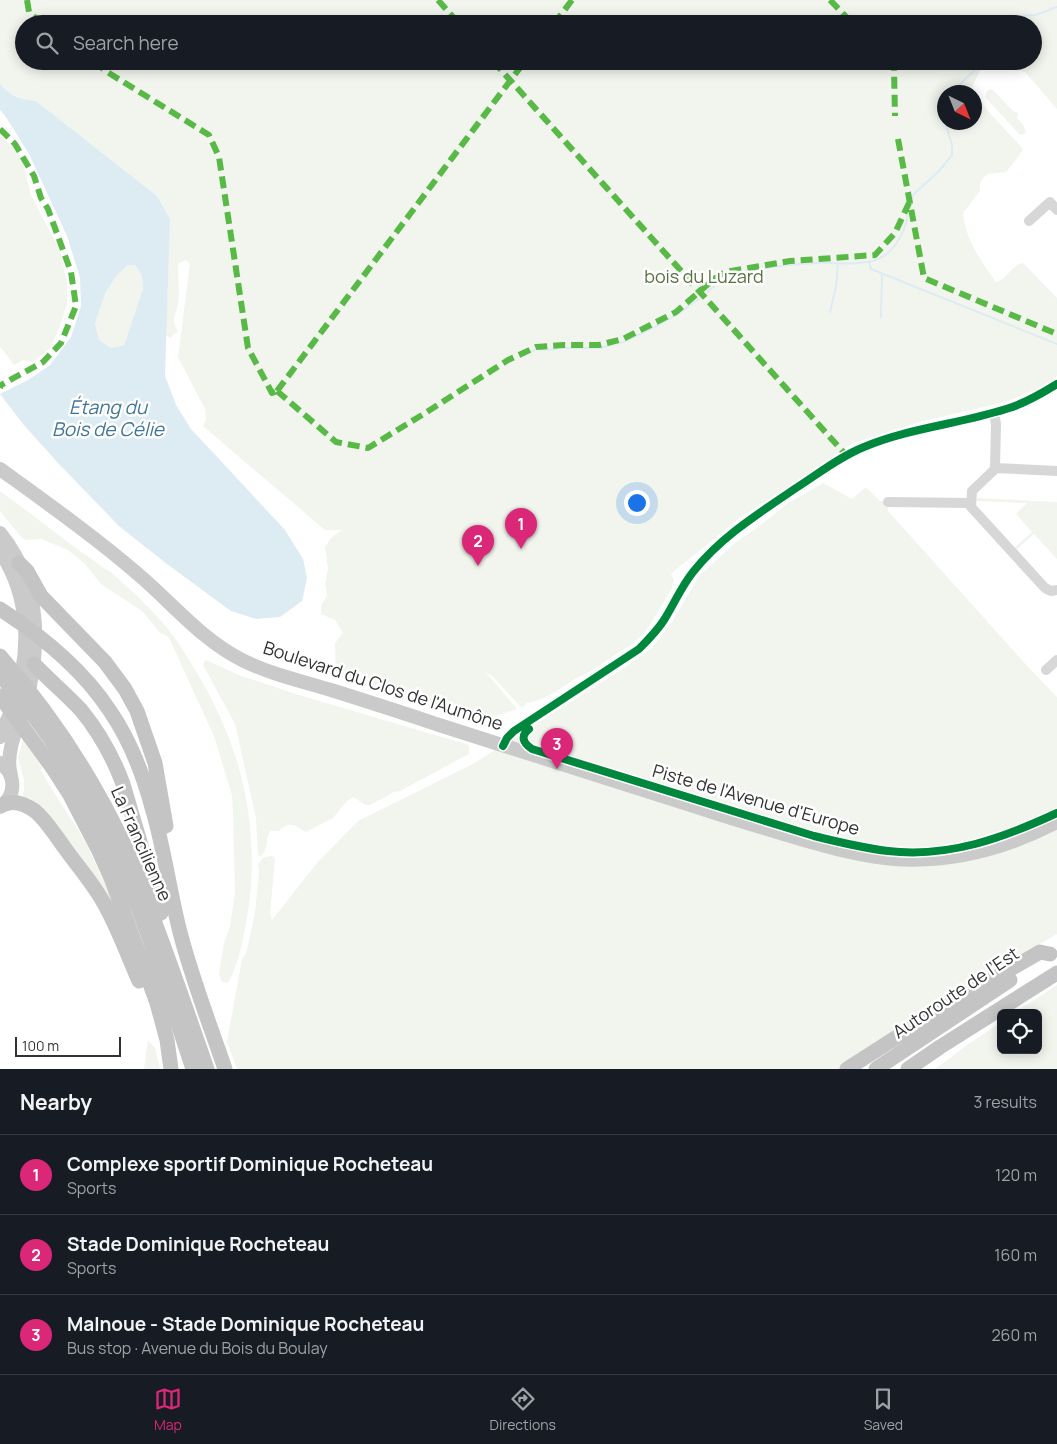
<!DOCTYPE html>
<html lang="en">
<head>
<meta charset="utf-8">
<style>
  body { margin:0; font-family:Manrope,sans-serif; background:#242831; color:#f1f3f6 }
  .controls { position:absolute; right:15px; bottom:15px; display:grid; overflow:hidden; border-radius:8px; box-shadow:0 2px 12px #0003 }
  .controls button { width:45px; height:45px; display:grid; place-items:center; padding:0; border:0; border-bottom:1px solid #363941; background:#171b24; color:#f1f3f6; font:25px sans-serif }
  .compass { position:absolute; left:937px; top:85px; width:45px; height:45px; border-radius:50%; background:#171b24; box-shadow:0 2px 12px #0003; rotate:137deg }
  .scale { position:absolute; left:15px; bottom:12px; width:106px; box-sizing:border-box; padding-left:5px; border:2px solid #333; border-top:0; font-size:14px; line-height:18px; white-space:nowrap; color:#333; -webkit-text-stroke:4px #fff; paint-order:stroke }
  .you { position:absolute; left:636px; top:502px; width:18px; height:18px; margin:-12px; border:4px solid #fff; border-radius:50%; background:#1a73e8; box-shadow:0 0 0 8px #1a73e833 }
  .badge { display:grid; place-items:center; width:32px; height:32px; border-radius:50%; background:#db2777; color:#fff; font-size:16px; font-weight:700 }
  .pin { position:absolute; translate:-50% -41px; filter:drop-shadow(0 1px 2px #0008) }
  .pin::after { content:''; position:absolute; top:26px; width:18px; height:15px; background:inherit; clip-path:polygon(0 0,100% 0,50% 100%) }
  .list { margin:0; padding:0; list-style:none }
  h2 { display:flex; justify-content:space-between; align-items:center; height:65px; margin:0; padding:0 20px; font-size:21px }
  h2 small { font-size:16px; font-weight:400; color:#9ea1a6 }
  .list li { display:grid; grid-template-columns:32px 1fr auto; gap:15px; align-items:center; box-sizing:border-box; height:80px; padding:0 20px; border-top:1px solid #363941 }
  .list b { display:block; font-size:19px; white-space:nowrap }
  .list p { margin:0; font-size:16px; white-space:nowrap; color:#9ea1a6 }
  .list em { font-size:16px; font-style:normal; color:#9ea1a6 }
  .icon { flex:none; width:28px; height:28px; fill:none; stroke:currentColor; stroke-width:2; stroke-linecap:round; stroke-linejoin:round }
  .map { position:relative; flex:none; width:1057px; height:1069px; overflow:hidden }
  .search { position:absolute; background:#171b24; box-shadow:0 2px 12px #0003; left:15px; right:15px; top:15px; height:55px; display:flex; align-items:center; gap:12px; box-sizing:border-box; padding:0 18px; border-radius:28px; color:#9ea1a6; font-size:19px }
  .sheet { height:305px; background:#171b24 }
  nav { display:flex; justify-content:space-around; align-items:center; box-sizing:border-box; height:70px; border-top:1px solid #363941; background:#171b24; font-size:14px; color:#9ea1a6 }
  nav a { display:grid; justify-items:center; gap:2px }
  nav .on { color:#db2777 }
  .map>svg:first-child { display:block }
  .green { fill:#f1f5ed; fill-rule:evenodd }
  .water { fill:#ddebf3; fill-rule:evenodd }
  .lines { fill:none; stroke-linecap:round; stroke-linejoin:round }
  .stream { stroke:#ddebf3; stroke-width:2 }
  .minor { stroke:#d7d7d7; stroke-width:10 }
  .major { stroke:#cacaca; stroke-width:14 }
  .highway { stroke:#c4c4c4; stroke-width:15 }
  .quiet { stroke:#58b947; stroke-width:6; stroke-dasharray:12 6; stroke-linecap:butt }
  .cycleway-casing { stroke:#fff; stroke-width:11 }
  .cycleway { stroke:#00873e; stroke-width:8 }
  .labels { text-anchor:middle; stroke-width:5; stroke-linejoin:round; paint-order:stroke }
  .park-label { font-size:18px; fill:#56703f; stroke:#fff }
  .street-label { font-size:18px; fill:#333; stroke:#fff }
  .water-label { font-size:19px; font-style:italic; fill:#3f7597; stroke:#fff }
</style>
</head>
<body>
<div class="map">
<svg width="1057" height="1069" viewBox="0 0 1057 1069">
  <rect width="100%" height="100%" fill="#fff"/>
  <path class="green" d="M0,0H1057V109L1025,72L1006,65L981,69L972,87L987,110L1023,149L1019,156L1006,172L988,174L983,178L980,183V191L963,213C965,239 981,261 996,282C1008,279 1011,265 1023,263L1057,298V376L1039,388L1006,402L919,422L853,443L740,518L673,572L671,575L674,579L672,588L650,625L644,633L630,646L619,652L591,671L573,680L557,691L542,699L527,703L522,708L493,677L485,671L517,709L496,716L471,719L336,675L335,643L343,633L335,620L321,614V605L327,596L325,583L328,569L325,547L331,538L342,530H325L203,426L206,420L205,409L178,357L190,264L186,260L178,264C178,277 180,292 178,304C176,316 170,318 178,331L170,338L166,335L170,219L157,196L36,101C22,100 10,95 0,84ZM24,24H1033V61H24ZM944,92H974V122H944Z
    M992,89L1013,111L1018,113L1017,118L1024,126L1026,133L1020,135L985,97L987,91Z
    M0,135L18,152L22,159L31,195L61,253L67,283V304L60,326L50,348L33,362L23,360L14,365L3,350L0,347Z
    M128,265H135L142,276L143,290L124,345L111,348L99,340L95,323L106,292L117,275Z
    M823,483L852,499L866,487L880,501L888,502V511L1029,668L1057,697V934L1003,966L839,1069H237L227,1042L242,959L246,954L255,913L259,871L258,864C262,858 265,856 272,856L275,859L270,913L272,920L317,863L358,821L473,764L624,668L652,648L673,620L699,576L735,543L758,527L788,503Z
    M0,491C25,509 49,528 73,546C83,553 94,561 104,568C107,570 111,571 113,574C130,589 147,605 162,622C176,638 187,656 198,675C237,740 256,809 251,885C250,905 240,970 227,983L222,982L219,974L224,943L230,926L235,893L233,812L232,795L214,736L170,640L167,636L160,633L157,629L142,611L101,584L85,564L68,550L41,539L27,540L23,539L0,511Z
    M977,498L1057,502V559L1034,534L1016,550L1014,548L1032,532L1016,514L1027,503L977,501Z
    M206,660L239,675L299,695L469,745V754L400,791L394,792L370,805H366L353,797L346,802L333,818L306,832C295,826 290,820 279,831H271C264,838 270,848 260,857L258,855L256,818L235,724L203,665Z
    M23,740L42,767L41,771L50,786L85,841L110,895L122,928L22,801L24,790V780L18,757Z
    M1057,985V1069H935L967,1045L1001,1022V1050H1038V1013H1014Z
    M148,1040L155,1048L160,1069H144Z"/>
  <path class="water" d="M0,84C11,96 21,100 36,101L157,196L170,219L165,376L176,405L191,429L285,530L303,559L307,578L302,601L280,617L256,619L231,611L167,564L119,526L58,463L23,424L0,394L28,380L50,365L71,337L81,306L80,278L67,236L29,154L6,117L0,110ZM128,265H135L142,276L143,289L124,345L111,348L99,340L95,323L106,292L117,275Z"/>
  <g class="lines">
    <path class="stream" d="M1000,24L1001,17L1036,15L1057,7
      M952,92L984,61
      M944,105L943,112L944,122
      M911,203L913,195L939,171L952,155V145L945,122
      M869,262L871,269L1057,344
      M707,292C715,285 725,278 736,274C741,272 748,271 754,270C774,266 795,264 815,263C833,262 853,266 872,261C893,256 906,232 908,213
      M830,312L836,287L838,263
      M881,317L882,274
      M522,357L536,349L547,350L562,348H600L623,342L653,328L678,314L700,298"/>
    <path class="minor" d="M1029,221L1050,202L1057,210
      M994,413L996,424L995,468L993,471L972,491L971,507L1045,588L1051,591L1057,590
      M995,468L1057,471
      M888,502L971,503
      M1046,670L1057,660
      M503,746L507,738L514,731L639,649C648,640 657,631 664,620C674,604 681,587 693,572C722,536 758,514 796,488C818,474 839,457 864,447C909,428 959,424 1006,409C1024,404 1041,394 1057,384"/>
    <path class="major" d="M0,469C47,503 95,537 139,575C173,604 202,640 242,660C270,674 301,681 331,690C366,701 401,712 436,724C523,752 610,779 697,807C727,817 757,826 787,835C822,845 857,856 894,859C951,863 1007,848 1057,822
      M0,533C34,575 41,626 31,679C30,686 29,694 27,701C19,723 4,752 11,776
      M0,551C24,588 30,629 22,672C21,678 21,685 19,691C14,706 6,722 0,737
      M0,763C16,774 17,795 0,807"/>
    <path class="highway" d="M19,563L27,571L41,596L105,662L125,689L137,711L155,763L166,826
      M0,609C42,636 82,668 110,711C130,740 144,777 153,811C165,852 170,895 181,936C193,981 210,1025 225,1069
      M0,656C49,711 89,772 121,838C135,866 145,894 155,923C173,971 190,1020 207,1069
      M34,664C49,680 66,694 81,710C99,732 113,757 123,784L161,913
      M0,675C45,726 83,783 112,845C145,917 168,994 193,1069
      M0,696L52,767L70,795L98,849L111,878L157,1003L167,1040L171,1069
      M3,805C14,799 25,804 35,811C46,820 55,835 64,847C78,867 95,885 106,907C119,931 128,956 139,981
      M847,1069L936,1012L1040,952L1050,954
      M876,1069L1010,980
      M908,1069L940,1047L1057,973"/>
    <path class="quiet" d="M27,0L29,12L42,24
      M438,0L459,24
      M830,0L853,24
      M554,24L572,0
      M95,61L104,70L209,135L219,157L248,348L272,393L277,391
      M493,61L846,455
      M888,61L894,68L895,116
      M0,129L15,144L34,176L41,198L48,209L71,272L76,306L61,343L43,362L1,385L0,388
      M898,139L924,278L1057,334
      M277,391L336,442L368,448L422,415L508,360L536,347L563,345H599L623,339L676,312L714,279L725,272L790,261L875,255L895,233L909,203
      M277,391L525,61"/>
    <g class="cycleway-casing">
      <path id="cycleway" d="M529,729C520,736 523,743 532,749L814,836C838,842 863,848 888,851C949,858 1003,838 1057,813
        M503,746L507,738L514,731L639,649C648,640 657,631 664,620C674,604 681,587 693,572C722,536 758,514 796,488C818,474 839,457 864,447C909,428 959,424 1006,409C1024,404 1041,394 1057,384"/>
    </g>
    <use href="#cycleway" class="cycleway"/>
  </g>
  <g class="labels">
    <g class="park-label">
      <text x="704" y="283">bois du Luzard</text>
    </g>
    <g class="street-label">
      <text transform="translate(383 686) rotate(18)" y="6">Boulevard du Clos de l'Aumône</text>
      <text transform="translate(756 800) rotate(16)" y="6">Piste de l'Avenue d'Europe</text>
      <text transform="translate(141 844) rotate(66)" y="6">La Francilienne</text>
      <text transform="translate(956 993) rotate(-34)" y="6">Autoroute de l’Est</text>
    </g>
    <g class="water-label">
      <text x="108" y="414">Étang du<tspan x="108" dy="22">Bois de Célie</tspan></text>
    </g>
  </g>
</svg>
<div class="controls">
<button><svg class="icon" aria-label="locate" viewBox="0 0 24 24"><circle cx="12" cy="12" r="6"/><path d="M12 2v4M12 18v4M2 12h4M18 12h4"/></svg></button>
</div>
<svg class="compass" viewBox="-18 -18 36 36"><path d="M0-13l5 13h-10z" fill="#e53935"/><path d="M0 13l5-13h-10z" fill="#9ea1a6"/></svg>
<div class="scale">100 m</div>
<div class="you"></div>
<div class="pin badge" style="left:521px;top:549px">1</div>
<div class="pin badge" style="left:478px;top:566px">2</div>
<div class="pin badge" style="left:557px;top:769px">3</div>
<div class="search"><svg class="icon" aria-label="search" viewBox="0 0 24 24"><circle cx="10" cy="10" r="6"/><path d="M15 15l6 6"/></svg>Search here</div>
</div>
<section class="sheet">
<h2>Nearby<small>3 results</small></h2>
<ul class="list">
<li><span class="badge">1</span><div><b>Complexe sportif Dominique Rocheteau</b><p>Sports</p></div><em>120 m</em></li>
<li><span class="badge">2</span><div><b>Stade Dominique Rocheteau</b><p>Sports</p></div><em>160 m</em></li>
<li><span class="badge">3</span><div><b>Malnoue - Stade Dominique Rocheteau</b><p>Bus stop · Avenue du Bois du Boulay</p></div><em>260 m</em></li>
</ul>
</section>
<nav>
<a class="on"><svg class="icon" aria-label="map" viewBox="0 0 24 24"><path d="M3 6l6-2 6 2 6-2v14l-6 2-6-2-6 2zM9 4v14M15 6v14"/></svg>Map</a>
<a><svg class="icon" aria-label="directions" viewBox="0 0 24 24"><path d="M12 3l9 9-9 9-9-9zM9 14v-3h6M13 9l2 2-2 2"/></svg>Directions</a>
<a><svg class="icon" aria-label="saved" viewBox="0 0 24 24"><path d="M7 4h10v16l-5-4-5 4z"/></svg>Saved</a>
</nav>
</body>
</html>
